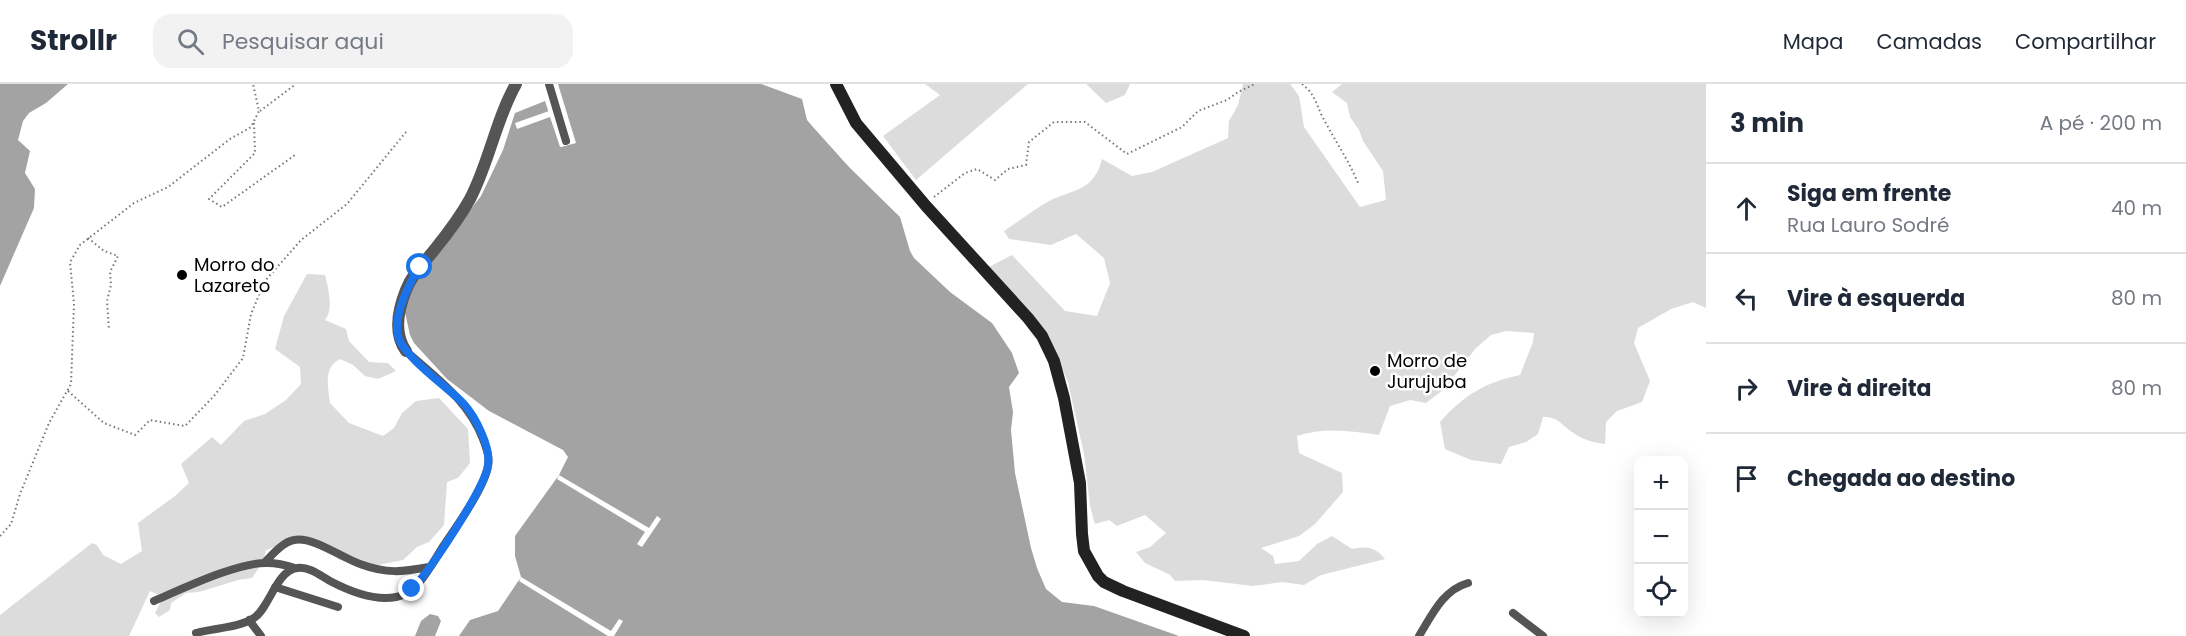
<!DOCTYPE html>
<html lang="pt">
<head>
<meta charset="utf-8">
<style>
  body { margin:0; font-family:Poppins,sans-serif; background:#f2f2f3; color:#1f2937 }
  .controls { position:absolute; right:18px; bottom:18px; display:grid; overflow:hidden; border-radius:12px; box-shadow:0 6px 24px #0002 }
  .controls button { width:54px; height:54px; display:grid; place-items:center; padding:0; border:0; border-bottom:2px solid #e0e1e3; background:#fff; color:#1f2937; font:30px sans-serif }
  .stop { position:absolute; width:18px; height:18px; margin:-14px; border:4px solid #1a73e8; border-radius:50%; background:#fff }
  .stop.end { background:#1a73e8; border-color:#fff; box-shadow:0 2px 6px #0008 }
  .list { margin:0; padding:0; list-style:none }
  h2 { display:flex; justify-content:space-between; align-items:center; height:78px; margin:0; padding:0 24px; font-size:26px }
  h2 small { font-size:20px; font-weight:400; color:#747a83 }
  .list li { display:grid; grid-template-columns:39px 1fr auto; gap:18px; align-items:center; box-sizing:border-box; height:90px; padding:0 24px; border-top:2px solid #e0e1e3 }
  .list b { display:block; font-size:22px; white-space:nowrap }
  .list p { margin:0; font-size:20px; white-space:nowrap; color:#747a83 }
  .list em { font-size:20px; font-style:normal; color:#747a83 }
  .icon { flex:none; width:33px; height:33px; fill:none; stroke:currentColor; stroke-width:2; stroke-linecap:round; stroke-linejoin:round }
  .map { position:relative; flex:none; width:1706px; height:552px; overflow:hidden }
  header { display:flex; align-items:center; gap:36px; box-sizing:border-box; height:84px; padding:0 30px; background:#fff; border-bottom:2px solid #e0e1e3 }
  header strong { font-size:28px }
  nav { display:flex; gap:33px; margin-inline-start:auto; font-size:21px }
  .search { width:420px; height:54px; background:#f2f2f3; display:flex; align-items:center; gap:15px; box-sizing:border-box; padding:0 21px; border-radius:18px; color:#747a83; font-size:22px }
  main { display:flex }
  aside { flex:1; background:#fff }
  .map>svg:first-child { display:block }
  .green { fill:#dcdcdc }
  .water { fill:#a3a3a3 }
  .pier { fill:#fff }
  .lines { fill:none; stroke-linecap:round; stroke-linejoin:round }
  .path { stroke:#777; stroke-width:2; stroke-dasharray:1.5 3; stroke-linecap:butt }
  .lane { stroke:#555; stroke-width:8 }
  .street { stroke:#555; stroke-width:12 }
  .secondary { stroke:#222; stroke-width:12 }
  .route { stroke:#1a73e8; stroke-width:8 }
  .poi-dot { fill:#000; stroke:#fff; stroke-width:2 }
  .labels { text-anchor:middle; stroke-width:5; stroke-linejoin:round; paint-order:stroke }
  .poi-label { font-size:18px; fill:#000; stroke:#fff; text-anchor:start }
</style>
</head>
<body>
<header>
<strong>Strollr</strong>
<div class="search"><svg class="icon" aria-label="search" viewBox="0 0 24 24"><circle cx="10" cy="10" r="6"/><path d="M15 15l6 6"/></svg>Pesquisar aqui</div>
<nav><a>Mapa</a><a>Camadas</a><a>Compartilhar</a></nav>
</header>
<main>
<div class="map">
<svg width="1706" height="552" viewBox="0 0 1706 552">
  <rect width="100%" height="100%" fill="#fff"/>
  <path class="green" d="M925,0H1028L916,96L883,52L940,11Z
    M1086,0H1130L1125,11L1106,19Z
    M1243,0H1290L1299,12L1304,43L1360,123L1386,116L1383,87L1363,57L1359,46L1350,33L1347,19L1332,8L1342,0H1706V224L1693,218L1671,225L1638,244L1634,259L1650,297L1642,318L1617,327L1606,338L1605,360C1592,358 1583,356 1572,348C1560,340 1559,333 1543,333L1538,350L1526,358L1509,363L1501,380L1471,376L1445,365L1440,338C1463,312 1485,298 1520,291L1533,258L1534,249L1506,247L1491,251L1476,264L1443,306L1426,319L1410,316L1390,322L1379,351C1352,347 1324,343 1297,352L1299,369L1342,389L1343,408L1315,440L1299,452L1261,464L1273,472L1275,480L1299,477L1317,460L1332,452L1352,465C1367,462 1375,463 1385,475L1321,491L1304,501L1282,498L1253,502L1203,496L1175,497L1170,491L1145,479L1136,468L1150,463L1166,449L1145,431L1117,442L1109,436L1095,440L1090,422L1084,370L1068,298L1049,256L987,184L1012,171L1065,227L1097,232L1110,199L1104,174L1076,150L1051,161L1009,155L1004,147C1020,137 1035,124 1051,116C1076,105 1094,106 1102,75L1132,92L1152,88L1228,54L1229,37L1238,21Z
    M307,190L325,191C328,203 334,225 325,236L346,245L349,257L369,278L388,279L396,287L378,295L365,292L353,281L340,275C323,283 328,303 330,319L349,339L383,352L394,344L402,329L416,317L439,314L468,345L470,379L458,394L447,398L444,441L429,458L417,463L403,476L378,481L339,476L326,465L291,457L266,466L263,478L252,494L238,496L199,508L186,509L171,519L170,526L159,533L155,529L163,513L150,507L129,552H0V531L92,459L97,461L103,471L121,480L142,467L138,439L175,412L189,399L181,380L212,353L221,361L244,337L265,330L286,316L301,300L300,283L275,265L284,232Z"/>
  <path class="water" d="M0,0H68L46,19L29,29L23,37L18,56L30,67L25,89L35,105L34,124L0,202Z
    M558,0H761L802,15L807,36L813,43L849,83L900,133L910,167L914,174L950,208L992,239L1012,269L1019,289L1009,303L1013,328L1011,346L1015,389L1031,464L1037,484L1046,505L1062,518L1094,522L1179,552H459L470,536L498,527L521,493L515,472V452L559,391L568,373L563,366L489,327L447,295L414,259L410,251L404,224L409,204L481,112L503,66L515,29L545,17L560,63L576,59Z
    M430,530L438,532L441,537L435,552H415L421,537Z"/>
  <path class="pier" d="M555,0L575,59L561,63L550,33L517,45L515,39L549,27L545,14L562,60L572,57Z
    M559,391L649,444L657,432L661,435L642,463L637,460L645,448L557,395Z
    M521,493L611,547L619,535L623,537L614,552H608L519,497Z"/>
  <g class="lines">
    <path class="path" d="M1302,0C1314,9 1316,19 1322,32C1334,55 1348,75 1358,99
      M260,27L296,0
      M254,39L255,69L209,115L222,123L295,71
      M934,113L965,89L977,85L995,96L1008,85L1026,81L1029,58L1054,38H1085L1127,70L1182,43L1198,27L1227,16L1238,8L1255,0
      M88,154L104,167L118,172L110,188L111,201L107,217L109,246
      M68,307L104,339L135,351L150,336L185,342L214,312L243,274L251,230L265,197L301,156L347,120L406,48
      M0,452L11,440L20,410L49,339L71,300L74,220L70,178L80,161L134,119L168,103L230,55L251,43L259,27L253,0"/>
    <path class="lane" d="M549,0L566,57
      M265,478C273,470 283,458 294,456C313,452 342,474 360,480C387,490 402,488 429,483
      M275,503L338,523
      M154,517C182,505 238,478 267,479C277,479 286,481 295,484
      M1513,529L1543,552
      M249,536L261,552
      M196,549C214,544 238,544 254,534C270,523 276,487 297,484C309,482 321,492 330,497C349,507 375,517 396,513C419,509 432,479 444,461C456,443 485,403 488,382C490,372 486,364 483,355C468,316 436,294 406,267
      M1419,552C1432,531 1443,506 1468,499"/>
    <path class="street" d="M406,267C393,249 398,226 406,206C412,190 425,178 435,165C448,149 460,133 470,115C489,79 496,35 516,0"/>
    <path class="secondary" d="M836,0L856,39L926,122L1028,234L1042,252L1054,277L1064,314L1080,399L1082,450L1084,467L1098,492L1104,498L1123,507L1244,552"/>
  </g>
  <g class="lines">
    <path class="route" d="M412,505C430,487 485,404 488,381C491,363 475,332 463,319C446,302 407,275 399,255C391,235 409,199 420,183"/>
  </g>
  <g class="poi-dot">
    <circle cx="182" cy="191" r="6"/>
    <circle cx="1375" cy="287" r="6"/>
  </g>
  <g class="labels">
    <g class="poi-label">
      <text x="194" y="187">Morro do<tspan x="194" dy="21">Lazareto</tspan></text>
      <text x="1387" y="283">Morro de<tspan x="1387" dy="21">Jurujuba</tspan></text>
    </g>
  </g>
</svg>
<div class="controls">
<button>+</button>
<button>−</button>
<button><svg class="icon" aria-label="locate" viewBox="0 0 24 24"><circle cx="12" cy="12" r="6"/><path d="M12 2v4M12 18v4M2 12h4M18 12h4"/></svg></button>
</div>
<div class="stop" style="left:420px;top:183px"></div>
<div class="stop end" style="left:412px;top:505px"></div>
</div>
<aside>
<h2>3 min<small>A pé · 200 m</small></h2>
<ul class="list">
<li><svg class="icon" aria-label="ahead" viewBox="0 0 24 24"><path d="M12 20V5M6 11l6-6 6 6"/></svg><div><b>Siga em frente</b><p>Rua Lauro Sodré</p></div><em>40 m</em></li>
<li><svg class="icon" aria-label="left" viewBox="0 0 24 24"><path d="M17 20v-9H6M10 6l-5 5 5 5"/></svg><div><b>Vire à esquerda</b></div><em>80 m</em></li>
<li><svg class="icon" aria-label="right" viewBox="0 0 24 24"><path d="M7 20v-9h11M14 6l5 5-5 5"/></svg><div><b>Vire à direita</b></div><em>80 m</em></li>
<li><svg class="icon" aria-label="arrive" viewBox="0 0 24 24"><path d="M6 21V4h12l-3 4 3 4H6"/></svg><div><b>Chegada ao destino</b></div></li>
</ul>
</aside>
</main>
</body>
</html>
